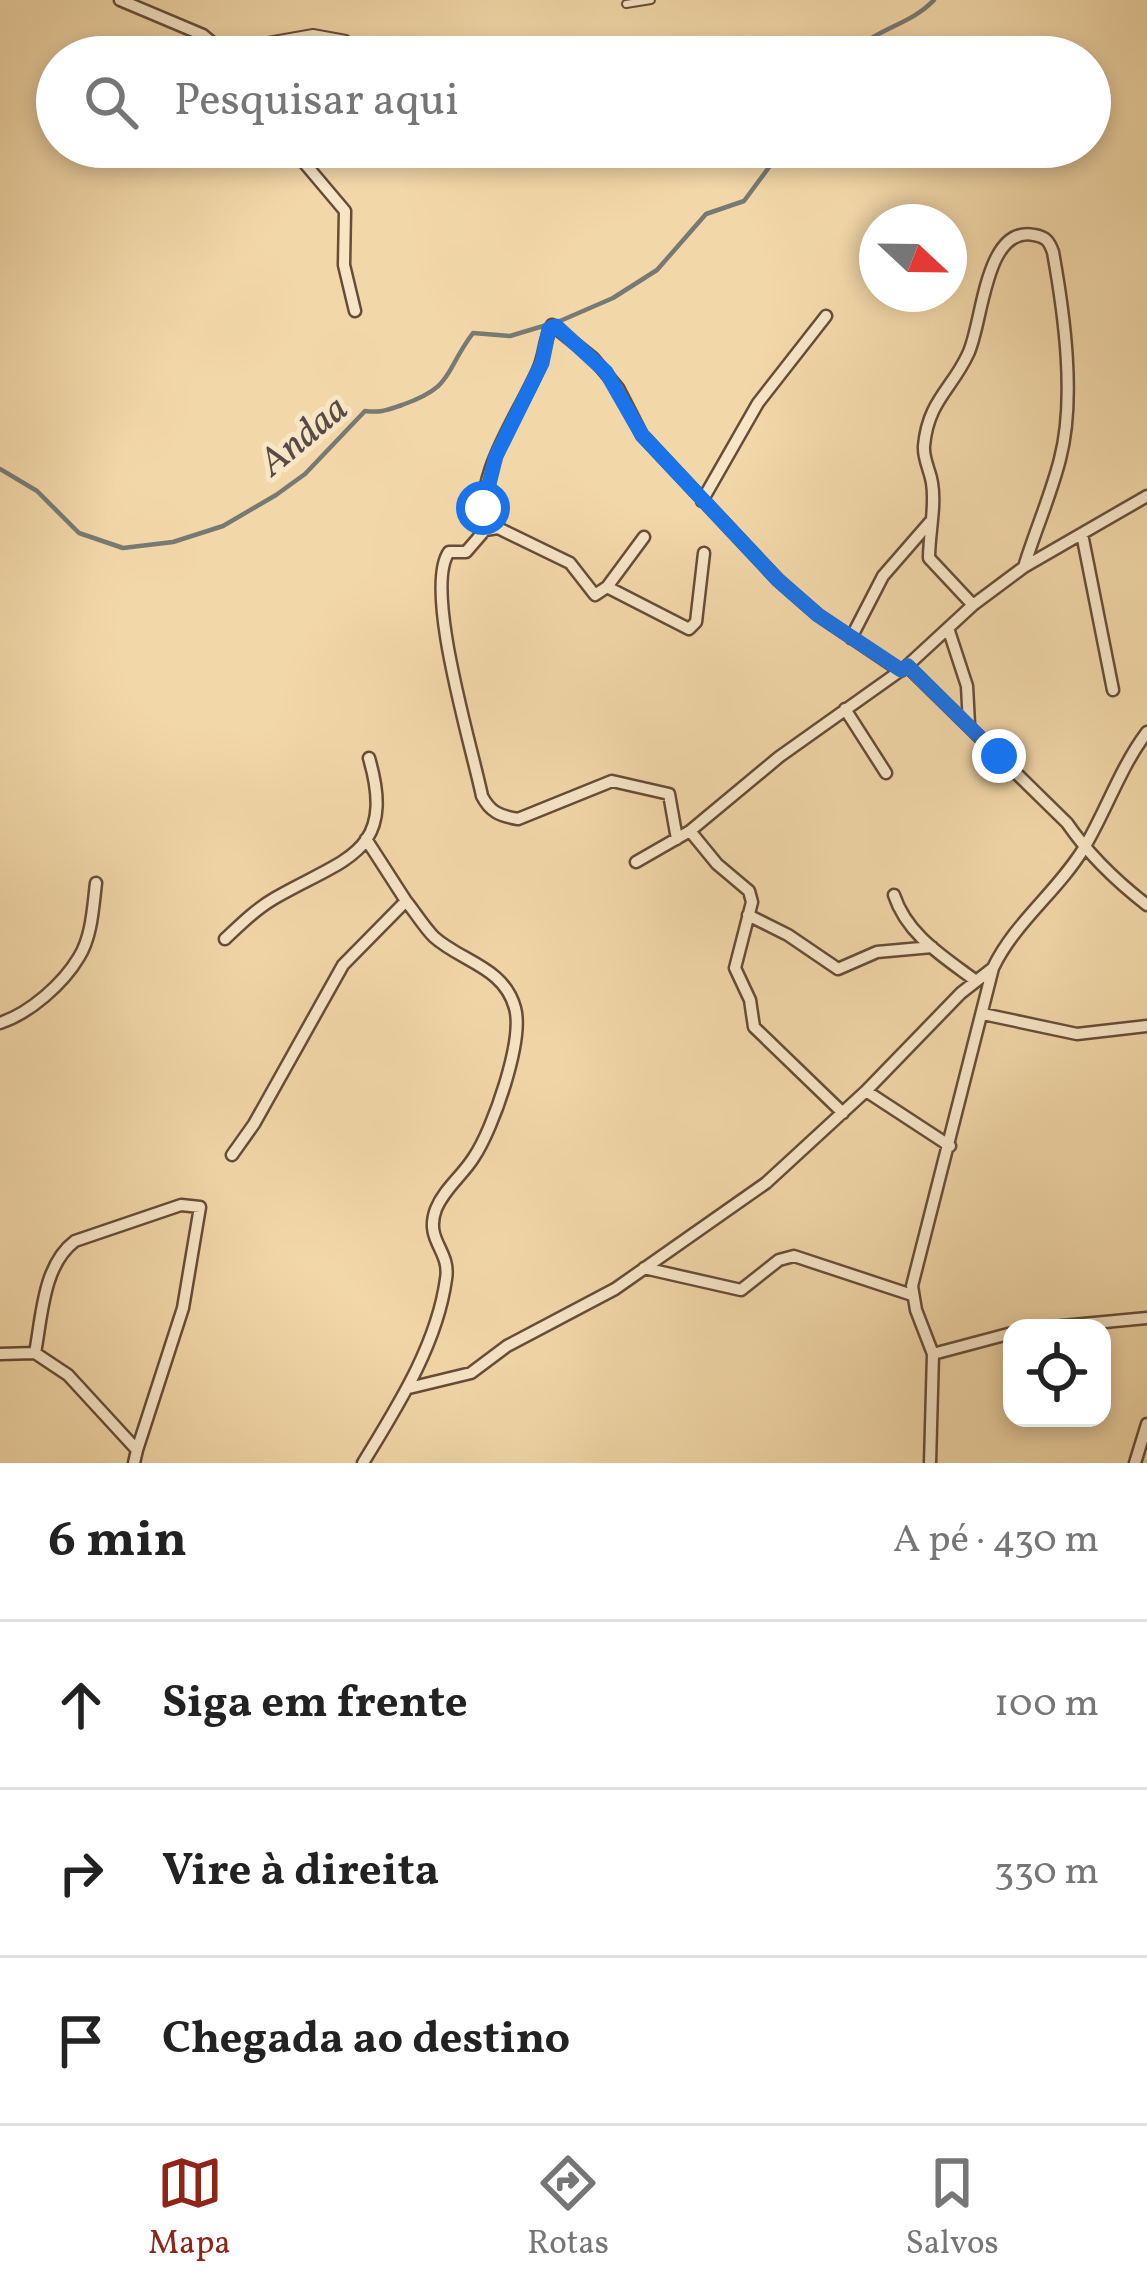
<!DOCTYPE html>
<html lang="pt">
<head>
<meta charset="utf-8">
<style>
  body { margin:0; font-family:Vollkorn,serif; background:#f2f2f2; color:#222 }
  .controls { position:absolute; right:36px; bottom:36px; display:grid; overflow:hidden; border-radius:24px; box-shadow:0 6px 18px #0003 }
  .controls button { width:108px; height:108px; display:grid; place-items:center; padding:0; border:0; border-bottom:3px solid #e0e0e0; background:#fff; color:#222; font:60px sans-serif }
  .compass { position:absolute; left:859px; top:204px; width:108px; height:108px; border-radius:50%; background:#fff; box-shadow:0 6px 18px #0003; rotate:112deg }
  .stop { position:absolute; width:36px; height:36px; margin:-27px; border:9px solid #1a73e8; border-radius:50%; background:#fff }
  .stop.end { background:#1a73e8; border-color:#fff; box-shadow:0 3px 12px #0008 }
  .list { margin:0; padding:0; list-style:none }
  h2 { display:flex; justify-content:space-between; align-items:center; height:156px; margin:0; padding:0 48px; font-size:51px }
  h2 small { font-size:39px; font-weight:400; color:#767676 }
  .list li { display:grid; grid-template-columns:78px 1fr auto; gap:36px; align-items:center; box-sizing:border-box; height:168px; padding:0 48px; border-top:3px solid #e0e0e0 }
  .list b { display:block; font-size:45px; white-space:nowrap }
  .list em { font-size:39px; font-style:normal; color:#767676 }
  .icon { flex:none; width:66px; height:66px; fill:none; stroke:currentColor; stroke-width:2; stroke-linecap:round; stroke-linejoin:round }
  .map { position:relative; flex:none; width:1147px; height:1463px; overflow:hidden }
  .search { position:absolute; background:#fff; box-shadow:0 6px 18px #0003; left:36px; right:36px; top:36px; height:132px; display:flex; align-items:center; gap:30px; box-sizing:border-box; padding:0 42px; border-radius:66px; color:#767676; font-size:45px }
  .sheet { height:660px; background:#fff }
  nav { display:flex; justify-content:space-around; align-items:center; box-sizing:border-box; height:168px; border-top:3px solid #e0e0e0; background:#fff; font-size:33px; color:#767676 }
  nav a { display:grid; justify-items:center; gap:6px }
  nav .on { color:#8f2418 }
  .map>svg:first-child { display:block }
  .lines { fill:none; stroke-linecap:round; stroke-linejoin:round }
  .stream { stroke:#777a74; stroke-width:4.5 }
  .lane-casing { stroke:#664d38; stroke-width:10 }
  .street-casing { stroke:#664d38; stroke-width:15 }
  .lane { stroke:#f7e5c6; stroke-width:6 }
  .street { stroke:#f7e5c6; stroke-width:10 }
  .route { stroke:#1a73e8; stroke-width:15 }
  .labels { text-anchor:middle; stroke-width:10; stroke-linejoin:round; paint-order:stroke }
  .water-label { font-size:39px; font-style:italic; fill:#574c44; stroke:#f7e5c6 }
</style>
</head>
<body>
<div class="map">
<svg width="1147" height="1463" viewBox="0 0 1147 1463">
  <rect width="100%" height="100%" fill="#f2d7a8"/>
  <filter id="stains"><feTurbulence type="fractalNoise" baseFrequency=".00167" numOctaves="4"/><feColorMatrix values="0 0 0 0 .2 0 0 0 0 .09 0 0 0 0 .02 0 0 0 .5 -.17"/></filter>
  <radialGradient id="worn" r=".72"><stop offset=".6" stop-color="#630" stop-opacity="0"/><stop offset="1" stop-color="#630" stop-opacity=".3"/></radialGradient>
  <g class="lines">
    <path class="stream" d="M848,57C873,29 911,25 934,0
      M0,469L37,491L79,533L123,548L173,542L223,526L276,495L305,474L365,411C381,413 387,410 402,405C455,386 443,373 473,333L510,336L560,321L613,298L657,270L706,214L744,201L784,147"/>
    <g class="lane-casing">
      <path id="lane" d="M626,4L651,0
        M222,49L313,33L346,39L353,57"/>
    </g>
    <g class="street-casing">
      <path id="street" d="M120,0L203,35L229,57
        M291,147L345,211L344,265L355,311
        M702,501L758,403L826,316
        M485,530L498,528L570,563L595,595L607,587L644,537
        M1082,534L1113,690
        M607,587L689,629L696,622L704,553
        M973,605L929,558C929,534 936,506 932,483C930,470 923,459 924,446C928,401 952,389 968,354C983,324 984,225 1034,235C1046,237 1049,241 1053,252C1064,313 1076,398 1060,459C1051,495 1035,531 1024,567
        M948,628L967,686L969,724
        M851,638L883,576L930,522
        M907,666L1067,823C1089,855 1116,881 1147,905
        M845,709L886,773
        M690,831L717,864L749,891L752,902L735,968L750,1000L754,1027L843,1113
        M366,839L406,901
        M677,839L669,794L612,781L518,819C500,816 490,812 482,796C472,747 423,588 449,552H466L485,530C473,475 517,418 538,370C545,355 544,339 552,325L593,358L618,388L642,435L778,580L818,615L901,671
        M636,862L690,831L779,757L907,666L973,605L1024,567L1147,496
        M894,895C907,935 944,957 976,981
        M748,915L788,935L838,969L877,952L932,947
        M225,939C241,924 256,909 275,898C344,858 397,854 369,758
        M983,1014L1077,1034L1147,1026
        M0,1023C30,1013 63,984 79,957C92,936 93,907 96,883
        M866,1091L950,1146
        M232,1155L254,1124L343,965L406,901C415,912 424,927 434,937C462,962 504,967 515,1008C524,1040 493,1129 474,1157C463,1175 444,1189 436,1209C424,1241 451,1250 446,1279C437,1345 397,1407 363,1463
        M644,1268L741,1290L779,1260L794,1256L912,1295
        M1041,1328L1147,1318
        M35,1353C42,1316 43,1265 75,1241L181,1205L200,1207L183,1308L137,1450
        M0,1354L35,1353L68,1375L137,1450L134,1463
        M933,1354L1012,1333
        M409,1388L471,1373L507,1346L615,1289L766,1183L866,1091L961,993L993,968
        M930,1463L933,1354L916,1310L912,1286L993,968C1015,922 1058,891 1084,848C1107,809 1120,768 1147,732
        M1135,1463L1147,1424"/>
    </g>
    <use href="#lane" class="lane"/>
    <use href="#street" class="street"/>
  </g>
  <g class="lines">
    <path class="route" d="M483,508L496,456L542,363L549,329L556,326L606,372L642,435L778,580L818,615L901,670L908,666L999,756"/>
  </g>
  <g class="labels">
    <g class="water-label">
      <text transform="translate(302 434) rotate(-40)" y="14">Andaa</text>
    </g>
  </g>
  <rect width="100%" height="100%" filter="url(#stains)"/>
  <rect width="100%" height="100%" fill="url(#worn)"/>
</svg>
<div class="controls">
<button><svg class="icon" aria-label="locate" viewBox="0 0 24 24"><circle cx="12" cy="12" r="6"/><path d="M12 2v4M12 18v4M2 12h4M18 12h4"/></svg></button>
</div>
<svg class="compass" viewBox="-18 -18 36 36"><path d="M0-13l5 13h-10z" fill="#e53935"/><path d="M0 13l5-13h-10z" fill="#767676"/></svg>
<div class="stop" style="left:483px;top:508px"></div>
<div class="stop end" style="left:999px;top:756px"></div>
<div class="search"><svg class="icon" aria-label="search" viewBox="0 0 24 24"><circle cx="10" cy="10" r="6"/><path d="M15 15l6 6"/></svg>Pesquisar aqui</div>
</div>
<section class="sheet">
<h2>6 min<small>A pé · 430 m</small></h2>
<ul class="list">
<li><svg class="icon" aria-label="ahead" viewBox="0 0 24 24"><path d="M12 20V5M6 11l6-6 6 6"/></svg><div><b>Siga em frente</b></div><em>100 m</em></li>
<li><svg class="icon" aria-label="right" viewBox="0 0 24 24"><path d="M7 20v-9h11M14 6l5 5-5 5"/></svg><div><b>Vire à direita</b></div><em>330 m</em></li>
<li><svg class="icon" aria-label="arrive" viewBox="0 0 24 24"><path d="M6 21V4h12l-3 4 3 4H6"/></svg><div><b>Chegada ao destino</b></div></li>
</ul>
</section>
<nav>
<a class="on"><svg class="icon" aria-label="map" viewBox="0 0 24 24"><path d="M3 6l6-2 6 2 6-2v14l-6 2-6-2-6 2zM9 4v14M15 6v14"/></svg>Mapa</a>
<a><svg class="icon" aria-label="directions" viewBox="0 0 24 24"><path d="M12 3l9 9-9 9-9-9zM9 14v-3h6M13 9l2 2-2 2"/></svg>Rotas</a>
<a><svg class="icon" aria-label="saved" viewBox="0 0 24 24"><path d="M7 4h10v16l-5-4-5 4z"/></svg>Salvos</a>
</nav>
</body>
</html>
